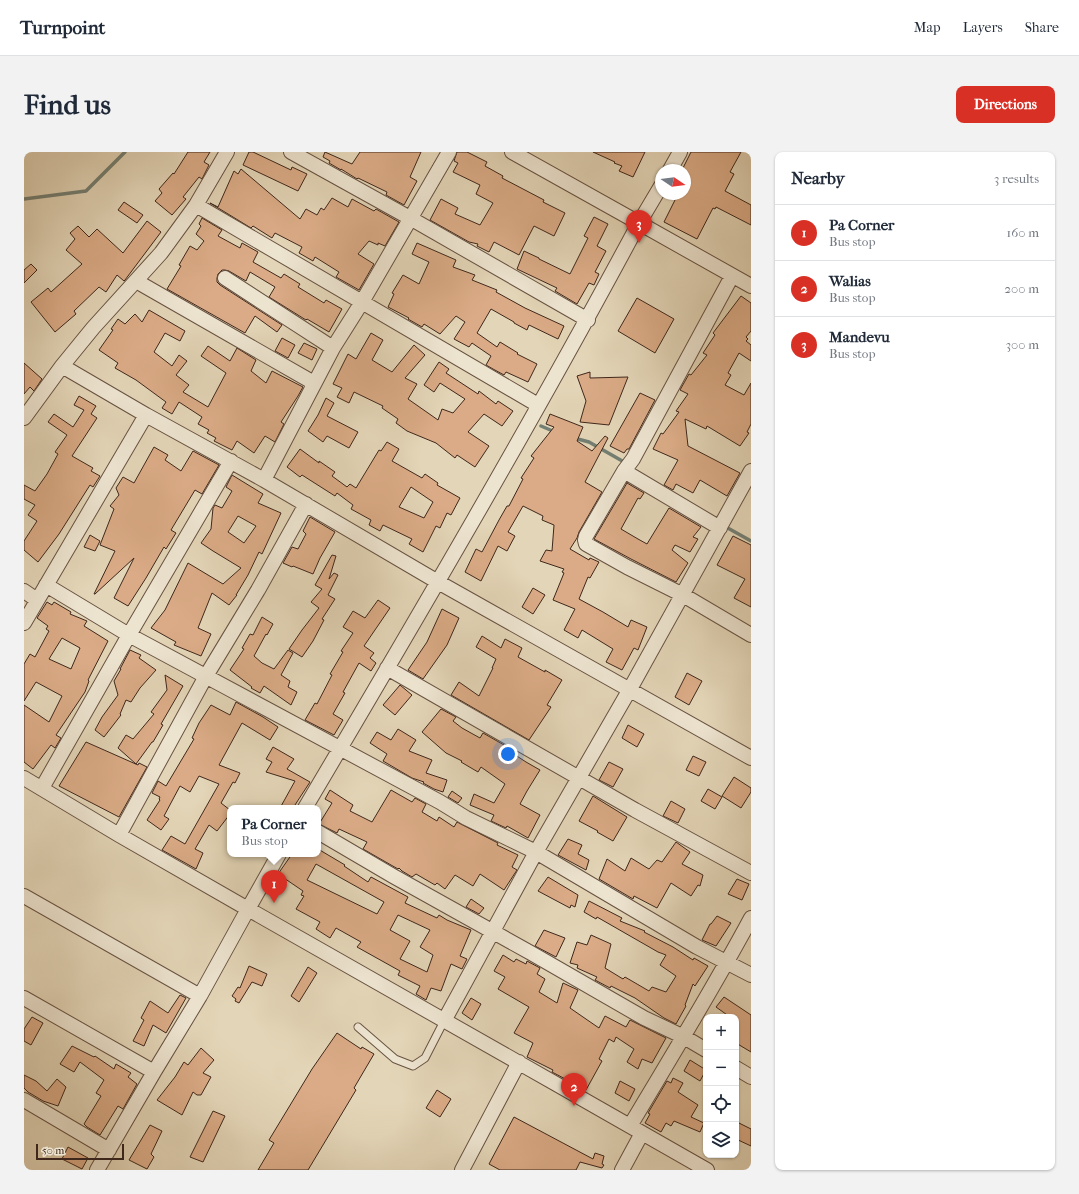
<!DOCTYPE html>
<html lang="en">
<head>
<meta charset="utf-8">
<style>
  body { margin:0; font-family:"IM FELL French Canon",serif; background:#f2f2f3; color:#1f2937 }
  .controls { position:absolute; right:12px; bottom:12px; display:grid; overflow:hidden; border-radius:8px; box-shadow:0 1px 3px #0004 }
  .controls button { width:36px; height:36px; display:grid; place-items:center; padding:0; border:0; border-bottom:1px solid #e0e1e3; background:#fff; color:#1f2937; font:20px sans-serif }
  .compass { position:absolute; left:631px; top:12px; width:36px; height:36px; border-radius:50%; background:#fff; box-shadow:0 1px 3px #0004; rotate:103deg }
  .scale { position:absolute; left:12px; bottom:10px; width:88px; box-sizing:border-box; padding-left:4px; border:2px solid #3f271b; border-top:0; font-size:11px; line-height:14px; white-space:nowrap; color:#3f271b; -webkit-text-stroke:3px #ede4d0; paint-order:stroke }
  .you { position:absolute; left:484px; top:602px; width:14px; height:14px; margin:-10px; border:3px solid #fff; border-radius:50%; background:#1a73e8; box-shadow:0 0 0 6px #1a73e833 }
  .badge { display:grid; place-items:center; width:26px; height:26px; border-radius:50%; background:#d93025; color:#fff; font-size:13px; font-weight:700 }
  .pin { position:absolute; translate:-50% -33px; filter:drop-shadow(0 1px 2px #0008) }
  .pin::after { content:''; position:absolute; top:21px; width:14px; height:12px; background:inherit; clip-path:polygon(0 0,100% 0,50% 100%) }
  .popup { position:absolute; left:203px; top:653px; width:94px; height:52px; box-sizing:border-box; display:grid; place-content:center; border-radius:8px; background:#fff; filter:drop-shadow(0 1px 3px #0005); font-size:13px; white-space:nowrap; color:#747a83 }
  .popup b { font-size:15px; color:#1f2937 }
  .popup::after { content:''; position:absolute; left:50%; top:100%; margin-left:-8px; border:8px solid transparent; border-top-color:#fff }
  .list { margin:0; padding:0; list-style:none }
  h2 { display:flex; justify-content:space-between; align-items:center; height:52px; margin:0; padding:0 16px; font-size:17px }
  h2 small { font-size:13px; font-weight:400; color:#747a83 }
  .list li { display:grid; grid-template-columns:26px 1fr auto; gap:12px; align-items:center; box-sizing:border-box; height:56px; padding:0 16px; border-top:1px solid #e0e1e3 }
  .list b { display:block; font-size:15px; white-space:nowrap }
  .list p { margin:0; font-size:13px; white-space:nowrap; color:#747a83 }
  .list em { font-size:13px; font-style:normal; color:#747a83 }
  .icon { flex:none; width:22px; height:22px; fill:none; stroke:currentColor; stroke-width:2; stroke-linecap:round; stroke-linejoin:round }
  .map { position:relative; flex:none; width:727px; height:1018px; overflow:hidden; border-radius:8px }
  header { display:flex; align-items:center; gap:24px; box-sizing:border-box; height:56px; padding:0 20px; background:#fff; border-bottom:1px solid #e0e1e3 }
  header strong { font-size:19px }
  nav { display:flex; gap:22px; margin-inline-start:auto; font-size:14px }
  .intro { display:flex; align-items:center; justify-content:space-between; box-sizing:border-box; height:96px; padding:0 24px }
  h1 { margin:0; font-size:28px }
  .button { padding:10px 18px; border-radius:8px; background:#d93025; color:#fff; font-size:14px; font-weight:700 }
  main { display:flex; gap:24px; padding:0 24px }
  aside { flex:1; background:#fff; border-radius:8px; box-shadow:0 1px 3px #0004 }
  .map>svg:first-child { display:block }
  .lines { fill:none; stroke-linecap:round; stroke-linejoin:round }
  .stream { stroke:#737f73; stroke-width:3.5 }
  .building { fill:#daab86; stroke:#3f271b; fill-rule:evenodd }
  .lane-casing { stroke:#685242; stroke-width:9 }
  .street-casing { stroke:#685242; stroke-width:16 }
  .lane { stroke:#ede4d0; stroke-width:7 }
  .street { stroke:#ede4d0; stroke-width:14 }
</style>
</head>
<body>
<header>
<strong>Turnpoint</strong>
<nav><a>Map</a><a>Layers</a><a>Share</a></nav>
</header>
<div class="intro"><h1>Find us</h1><a class="button">Directions</a></div>
<main>
<div class="map">
<svg width="727" height="1018" viewBox="0 0 727 1018">
  <rect width="100%" height="100%" fill="#e3d5b7"/>
  <filter id="stains"><feTurbulence type="fractalNoise" baseFrequency=".005" numOctaves="4"/><feColorMatrix values="0 0 0 0 .2 0 0 0 0 .09 0 0 0 0 .02 0 0 0 .5 -.17"/></filter>
  <radialGradient id="worn" r=".72"><stop offset=".6" stop-color="#630" stop-opacity="0"/><stop offset="1" stop-color="#630" stop-opacity=".3"/></radialGradient>
  <g class="lines">
    <path class="stream" d="M0,47L62,39L101,0
      M517,274L531,280
      M550,286L565,290L600,310
      M702,375L727,389"/>
  </g>
  <path class="building" d="M164,0H186L180,10L185,13L178,27L175,25L159,45L162,47L148,63L131,49L138,41L135,37L149,21L150,22Z
    M225,0H229L267,18L268,15L283,22L274,39L219,13Z
    M301,0L328,12L336,0H397L386,25L393,29L380,53L362,43L363,40L334,26L333,27L317,17V18L305,11L306,9L299,5Z
    M433,0H443L463,10L461,14L479,24L478,26L520,48L519,50L541,61L530,84L510,74L495,103L470,90L465,100L453,94L454,92L445,90L406,68L417,47L434,56L431,62L456,73L469,51L452,42L456,33L429,20L434,11L430,9Z
    M569,0H621L609,25L595,19L598,14L590,11L591,10Z
    M667,0H717L706,20L710,22L701,39L727,53V73L692,55L691,57L689,56L673,87L640,70L654,42H661V18H658Z
    M217,17L276,67L282,57L293,63L297,56L300,58L308,46L324,55L328,47L350,59L352,57L375,70L361,94L354,91V93L345,89L334,102L350,112L335,138L312,125L315,120L291,105L289,109L275,101L278,95L251,81L248,86L229,74L227,76L186,51L194,55L210,19L214,22Z
    M100,50L119,63L113,71L94,58Z
    M570,65L584,72L573,94L582,99L571,120L575,122L570,133L565,131L553,152L531,139L533,136L493,117L500,99L515,106V107L546,122L564,86L560,84Z
    M178,66L198,78L194,84L216,96L218,91L234,100L229,110L257,126L260,122L276,132L274,135L300,151L302,148L318,157L305,180L283,167L282,168L245,145L251,135L226,120L222,129L205,119L201,118H198L194,122L193,126V130L196,133L258,173L253,180L231,164L221,181L143,137L157,114L155,113L166,94L173,98L180,89L172,82L177,74L175,72Z
    M123,69L137,80L101,128L100,129L93,123L82,140L75,135L50,159L52,162L31,180L7,150L24,136L27,140L58,112L42,98L51,87L46,81L54,74L65,85L73,77L99,101Z
    M393,91L432,108L429,115L451,123L448,128L473,138L472,140L501,156L540,174L534,187L505,173L503,178L490,171V170L467,157L453,181L473,195L476,190L494,201L493,202L513,212L504,230L482,220L480,223L469,217L462,213L467,204L448,191L445,195L430,187L441,170L432,164L416,182L400,172L398,175L384,167L385,166L364,155L370,142L368,141L379,123L395,132L405,110L388,102Z
    M7,112L13,118L0,131V118Z
    M717,144L727,151V179L722,185L724,187L722,189L727,193V209L715,201L704,221L707,223L701,233L720,243L727,231V272L723,280L725,281L716,294L683,274L682,277L661,267L664,294L716,321L703,344L676,328L669,341L652,332L649,338L640,333L654,308L629,297L637,281L639,282L655,260L652,259L664,242L656,238L665,222L667,223L683,203L679,201L691,183L689,181Z
    M613,146L650,167L631,201L594,179Z
    M125,158L161,179L156,189L141,181L130,200L148,214L155,203L163,209L152,223L165,233L159,240L184,255L202,221L177,204L184,194L206,209L213,196L232,208L227,219L242,231L248,219L279,235L274,244L257,270L260,272L251,290L241,284L230,301L213,289L208,298L190,289L192,286L183,281L185,278L174,272L178,265L155,250L148,262L138,256L142,250L112,228L91,216L94,211L75,198L89,178L87,177L94,167L101,172L111,162L118,170Z
    M347,181L359,188L348,208L368,220L390,193L401,203L381,226L393,232L384,247L414,268L418,257L429,261L441,247L416,231L410,240L400,233L415,210L425,217L422,221L454,242L455,239L472,252L474,249L489,259L478,274L460,262L444,280L465,294L451,315L433,303L431,306L412,291L383,279L372,271L374,267L358,256L359,254L330,240L325,251L313,245L318,236L309,232L324,202L332,207Z
    M258,186L271,193L264,206L251,199Z
    M280,191L293,197L288,208L274,201Z
    M0,211L18,227L10,239L6,235L0,242Z
    M566,220V226L604,225L585,273L556,270L562,249L553,224Z
    M616,241L631,248L605,297H603L600,301L586,294Z
    M55,244L72,254L67,262L73,266L48,304L69,316L67,319L76,324L69,335L66,333L35,382L14,410L0,398V389L13,369L4,363L11,353L0,347V333L11,339L23,322L34,302L31,300L43,283L24,270L30,262L49,275L60,258L50,253Z
    M302,246L310,251L303,264L334,280L325,296L303,284L299,290L284,279L294,263Z
    M526,262L559,275L553,289L568,299L581,284L584,286L561,330L578,340L555,380L553,386L546,397L565,408L566,406L575,410L566,426L564,425L555,447L579,460L604,475L607,468L623,475L614,498L610,496L598,518L582,510L589,497L558,478L554,486L540,478L551,457L529,448L540,421L538,420L540,417L516,409L522,398L528,399L530,373L518,368L519,364L499,354L484,380L491,384L483,399L474,394L457,429L441,420L452,397L458,400L475,368L483,354H485L499,327L497,326L510,306L507,304L530,275L522,272Z
    M363,290L375,297L368,309L398,326L401,322L414,331L413,333L436,346L427,363L423,361L416,376L412,374L399,400L385,392L388,387L359,373L356,379L345,373L347,368L327,357L329,353L313,341L311,344L278,323L276,325L263,315L276,297L295,311V309L311,320L308,324L323,335L326,332L332,336L355,298L357,299ZM387,335L409,350L400,366L375,355Z
    M130,295L144,303L141,308L157,319L169,299L195,313L178,342L171,338L147,378L152,381L142,397L140,395L122,426L104,454L90,446L110,406L71,442H70L91,399L76,393L90,357L86,354L95,343L92,336L99,325L110,331Z
    M208,323L239,342L234,351L257,361L238,402L235,400L224,423L212,443H213L205,453L188,441L174,476L187,482L177,504L150,493L152,490L127,476L141,458L164,411L199,432L217,416L189,399L177,391L187,377L189,356L191,353L198,356L208,339L202,335ZM214,364L232,374L220,391L204,380Z
    M603,331L620,341L616,347L614,346L597,377L614,387L623,392L645,356L677,375L669,385L674,387L666,400L651,393L648,398L664,411L652,430L607,407L570,387Z
    M286,365L311,380L296,406L289,422L269,414L268,415L259,411L268,395L274,397L282,382L279,379Z
    M66,383L76,389L71,399L60,395Z
    M709,384L727,393V455L710,446L721,427L693,413Z
    M308,403L312,404L305,427L310,421L314,423L304,443L311,447L298,467L300,468L289,489L278,505L265,497L278,478L295,456L287,450L298,437L291,433Z
    M509,436L521,443L509,462L498,455Z
    M354,448L366,456L340,494L350,501L346,506L352,511L347,519L335,511L319,540L321,541L309,562L319,568L310,583L281,568L291,551L293,552L308,523L306,522L319,500L317,499L329,481L319,475L329,459L341,466Z
    M23,450L28,453L30,450L47,460L46,462L63,469L60,474L84,489L64,528L65,529L61,540L32,583L37,586L31,596L27,593L9,617L0,610V553L25,570L38,544L12,530L0,549V512L6,502L11,505L25,479L22,477L24,474L13,466ZM38,486L56,496L47,517L25,507Z
    M418,457L435,466L423,493L399,527L384,518L403,490Z
    M238,465L249,472L243,483L242,482L230,504L238,511L250,517L264,498L269,501L257,523L266,529L264,535L273,540L267,553L240,534L236,541L227,536L228,535L206,518L220,497L218,496L226,482L229,483Z
    M458,484L477,496L481,487L498,496L494,505L521,520V518L538,528L523,553L527,555L505,588L427,543L435,530L455,544L469,516H468L472,507L452,495Z
    M106,498L117,503L115,506L132,518L116,536L107,550L102,548L96,562L97,563L80,585L71,578L78,565L94,543L90,529L97,517H96Z
    M663,521L678,529L665,553L651,545Z
    M141,523L159,534L137,572L139,573L129,590H128L112,612L94,596L102,583L109,587L130,562L127,560L143,538Z
    M376,533L388,543L371,563L359,553Z
    M212,550L239,565L254,575L246,588L218,571L195,613L216,621L211,631L209,630L197,651L206,658V662L193,679L185,673L171,697L179,701L172,717L138,698L147,684L161,692L195,632L175,624L166,640L156,634L140,664L145,667L137,678L123,668L136,648L135,647L136,645L128,641L134,629L142,634L170,587L168,586L175,571L187,553L206,563Z
    M417,557L432,565L429,569L438,576L456,586L459,581L480,593L479,595L502,610L516,618L503,639L496,652L516,663L504,686L483,674L482,676L467,669L470,663L446,653L450,642L470,651L481,632L457,615L454,620L437,610L438,609L422,601L398,580Z
    M604,573L620,582L613,595L598,586Z
    M374,577L392,588L385,599L408,608L402,621L423,628L419,640L410,637L399,631L400,630L388,626L359,609L363,602L346,591L353,580L367,588Z
    M62,590L114,613L115,611L123,615L95,665L35,634Z
    M249,595L270,607L263,617L286,630L269,656H256L271,629L242,620L248,610L242,607Z
    M669,604L682,610L675,624L662,618Z
    M585,610L599,617L589,635L575,628Z
    M710,625L727,636V640L717,656L698,644Z
    M684,637L698,645L691,657L677,649Z
    M306,638L329,653L326,659L348,670L367,638L388,650L391,646L402,652L398,660L413,669L415,665L430,675L433,670L474,691L473,693L494,703L488,715L493,718L480,738L456,722L449,734L431,723L421,737L413,731L411,733L392,722L388,725L378,719L375,716L374,717L339,697L343,690L315,677L313,681L295,672L308,651L301,647Z
    M428,639L438,646L434,651L424,645Z
    M569,644L603,665L589,689L573,680L574,679L555,669Z
    M647,649L661,657L654,671L639,664Z
    M544,687L558,693L554,702L565,708L562,718L534,703Z
    M652,690L666,700L658,712L679,723L676,734L674,733L667,744L647,731L633,756L610,744L609,747L575,727L583,707L601,719L607,706L625,717L633,708L638,710Z
    M294,697L321,713L320,714L344,730L347,725L384,745L381,751L413,766L415,763L423,768L447,778L436,804L443,807L438,817L427,812L417,839L407,836L402,848L392,842L396,834L374,823L376,819L333,795L337,790L312,776L306,786L292,777L296,770L272,757L280,744L277,743L279,739L254,722L268,702H294ZM292,712L360,750L353,762L283,728ZM374,763L406,778L396,795L409,803L403,820L376,807L386,789L366,778Z
    M524,725L554,743L551,755L547,753L546,756L514,739Z
    M713,727L725,732L718,748L704,742Z
    M447,747L460,756L455,762L442,755Z
    M565,749L598,766L596,769L621,779L620,780L649,795L669,808L670,806L684,814L671,834L669,832L661,853L662,854L652,872L640,866L611,846L587,834L586,836L571,828L573,825L553,816L554,813L546,811L553,790L563,793L567,783L587,792L581,816L599,827L601,825L625,839L628,835L642,840L652,824L636,813L642,803L634,800L573,765L572,767L560,760Z
    M693,764L707,771L692,794L678,788L686,772H687Z
    M520,778L541,786L532,805L511,794Z
    M479,803L490,810L492,807L502,812L503,809L516,816L513,822L521,827L515,840L533,851L539,831L554,838L546,856L575,876L581,864L602,875L606,868L642,886L628,911L618,907L614,917L603,910L610,897L592,885L590,890L585,887L575,907L578,909L562,938L528,920L529,918L503,905L509,891L490,881L505,855L474,837L481,825L470,819Z
    M225,814L243,822L238,834L228,830L215,851L211,849L212,847L208,844L214,835L216,836Z
    M284,815L293,821L275,850L267,844Z
    M156,843L162,846L142,881L129,873L120,894L109,889L120,868L117,866L126,849L144,861Z
    M700,845L727,863V900L712,891V865H706L692,855Z
    M447,846L457,852L448,868L438,861Z
    M8,865L19,871L7,893L0,889V877Z
    M313,881L337,897L338,895L350,902L330,936L332,938L284,1018H234L250,991L245,988L288,917Z
    M48,894L70,905L71,904L90,917L92,912L107,921L104,925L113,932L99,957L94,954L76,983L63,975L60,972L77,944L72,941L80,928L56,910L50,920L36,912Z
    M177,896L190,908L179,921L187,925L177,943H173L169,940L158,963L133,948L151,925L160,910L164,913Z
    M666,908L682,918L676,929L660,919Z
    M0,923L12,929L23,939L33,927L42,935L34,954L19,949L4,940L0,936Z
    M649,926L659,931L654,940L674,953L667,965L680,971L676,980L650,969L647,974L642,971L637,980L621,971L626,962L624,961L643,929L647,931Z
    M596,929L611,937L605,949L591,941Z
    M413,938L427,947L416,965L402,956Z
    M189,959L201,964L179,1010L166,1005Z
    M490,965L569,1007L571,1001L580,1004L578,1012L580,1013L578,1016L556,1010L552,1018H476L465,1012Z
    M715,971L727,977V994L712,987V976Z
    M126,973L138,979L127,1002L130,1005L123,1017L105,1008Z
    M44,995L64,1006L58,1017L38,1007Z"/>
  <g class="lines">
    <g class="lane-casing">
      <path id="lane" d="M334,875L371,907L389,914L401,906L420,869"/>
    </g>
    <g class="street-casing">
      <path id="street" d="M267,0L386,66L564,168
        M646,18L656,0
        M637,34L615,71L727,134
        M172,53L514,253
        M201,126L309,196
        M112,129L290,231
        M38,214L122,263L240,328L414,430L727,606
        M0,266L38,214L69,176L137,101L172,53L203,0
        M600,319L562,384L561,388L562,392L603,415L659,443L727,483
        M240,328L309,196L338,150L425,0
        M696,376L600,319L609,307L708,124
        M22,433L105,483L416,650L442,666L512,700L673,795L727,823
        M0,439L13,448
        M0,471L122,263
        M363,516L611,658L727,721
        M0,626L95,683L224,757L176,844L130,920L73,1018
        M18,636L105,483L207,309
        M281,656C395,463 509,269 615,71L488,0
        M294,680L369,724L507,801L620,866L660,885L682,898
        M95,683L182,524L234,438L282,352
        M255,702L224,757C377,843 530,931 683,1018
        M0,744L176,844
        M0,846L130,920
        M420,869L512,700L606,537L727,319
        M712,916L727,925
        M0,948L85,998
        M606,974C647,905 689,837 727,766
        M438,1018L495,910
        M598,1018L618,981"/>
    </g>
    <use href="#lane" class="lane"/>
    <use href="#street" class="street"/>
  </g>
  <rect width="100%" height="100%" filter="url(#stains)"/>
  <rect width="100%" height="100%" fill="url(#worn)"/>
</svg>
<div class="controls">
<button>+</button>
<button>−</button>
<button><svg class="icon" aria-label="locate" viewBox="0 0 24 24"><circle cx="12" cy="12" r="6"/><path d="M12 2v4M12 18v4M2 12h4M18 12h4"/></svg></button>
<button><svg class="icon" aria-label="layers" viewBox="0 0 24 24"><path d="M12 4l9 5-9 5-9-5zM3 14l9 5 9-5"/></svg></button>
</div>
<svg class="compass" viewBox="-18 -18 36 36"><path d="M0-13l5 13h-10z" fill="#e53935"/><path d="M0 13l5-13h-10z" fill="#747a83"/></svg>
<div class="scale">50 m</div>
<div class="you"></div>
<div class="pin badge" style="left:250px;top:751px">1</div>
<div class="popup"><b>Pa Corner</b>Bus stop</div>
<div class="pin badge" style="left:550px;top:954px">2</div>
<div class="pin badge" style="left:615px;top:91px">3</div>
</div>
<aside>
<h2>Nearby<small>3 results</small></h2>
<ul class="list">
<li><span class="badge">1</span><div><b>Pa Corner</b><p>Bus stop</p></div><em>160 m</em></li>
<li><span class="badge">2</span><div><b>Walias</b><p>Bus stop</p></div><em>200 m</em></li>
<li><span class="badge">3</span><div><b>Mandevu</b><p>Bus stop</p></div><em>300 m</em></li>
</ul>
</aside>
</main>
</body>
</html>
